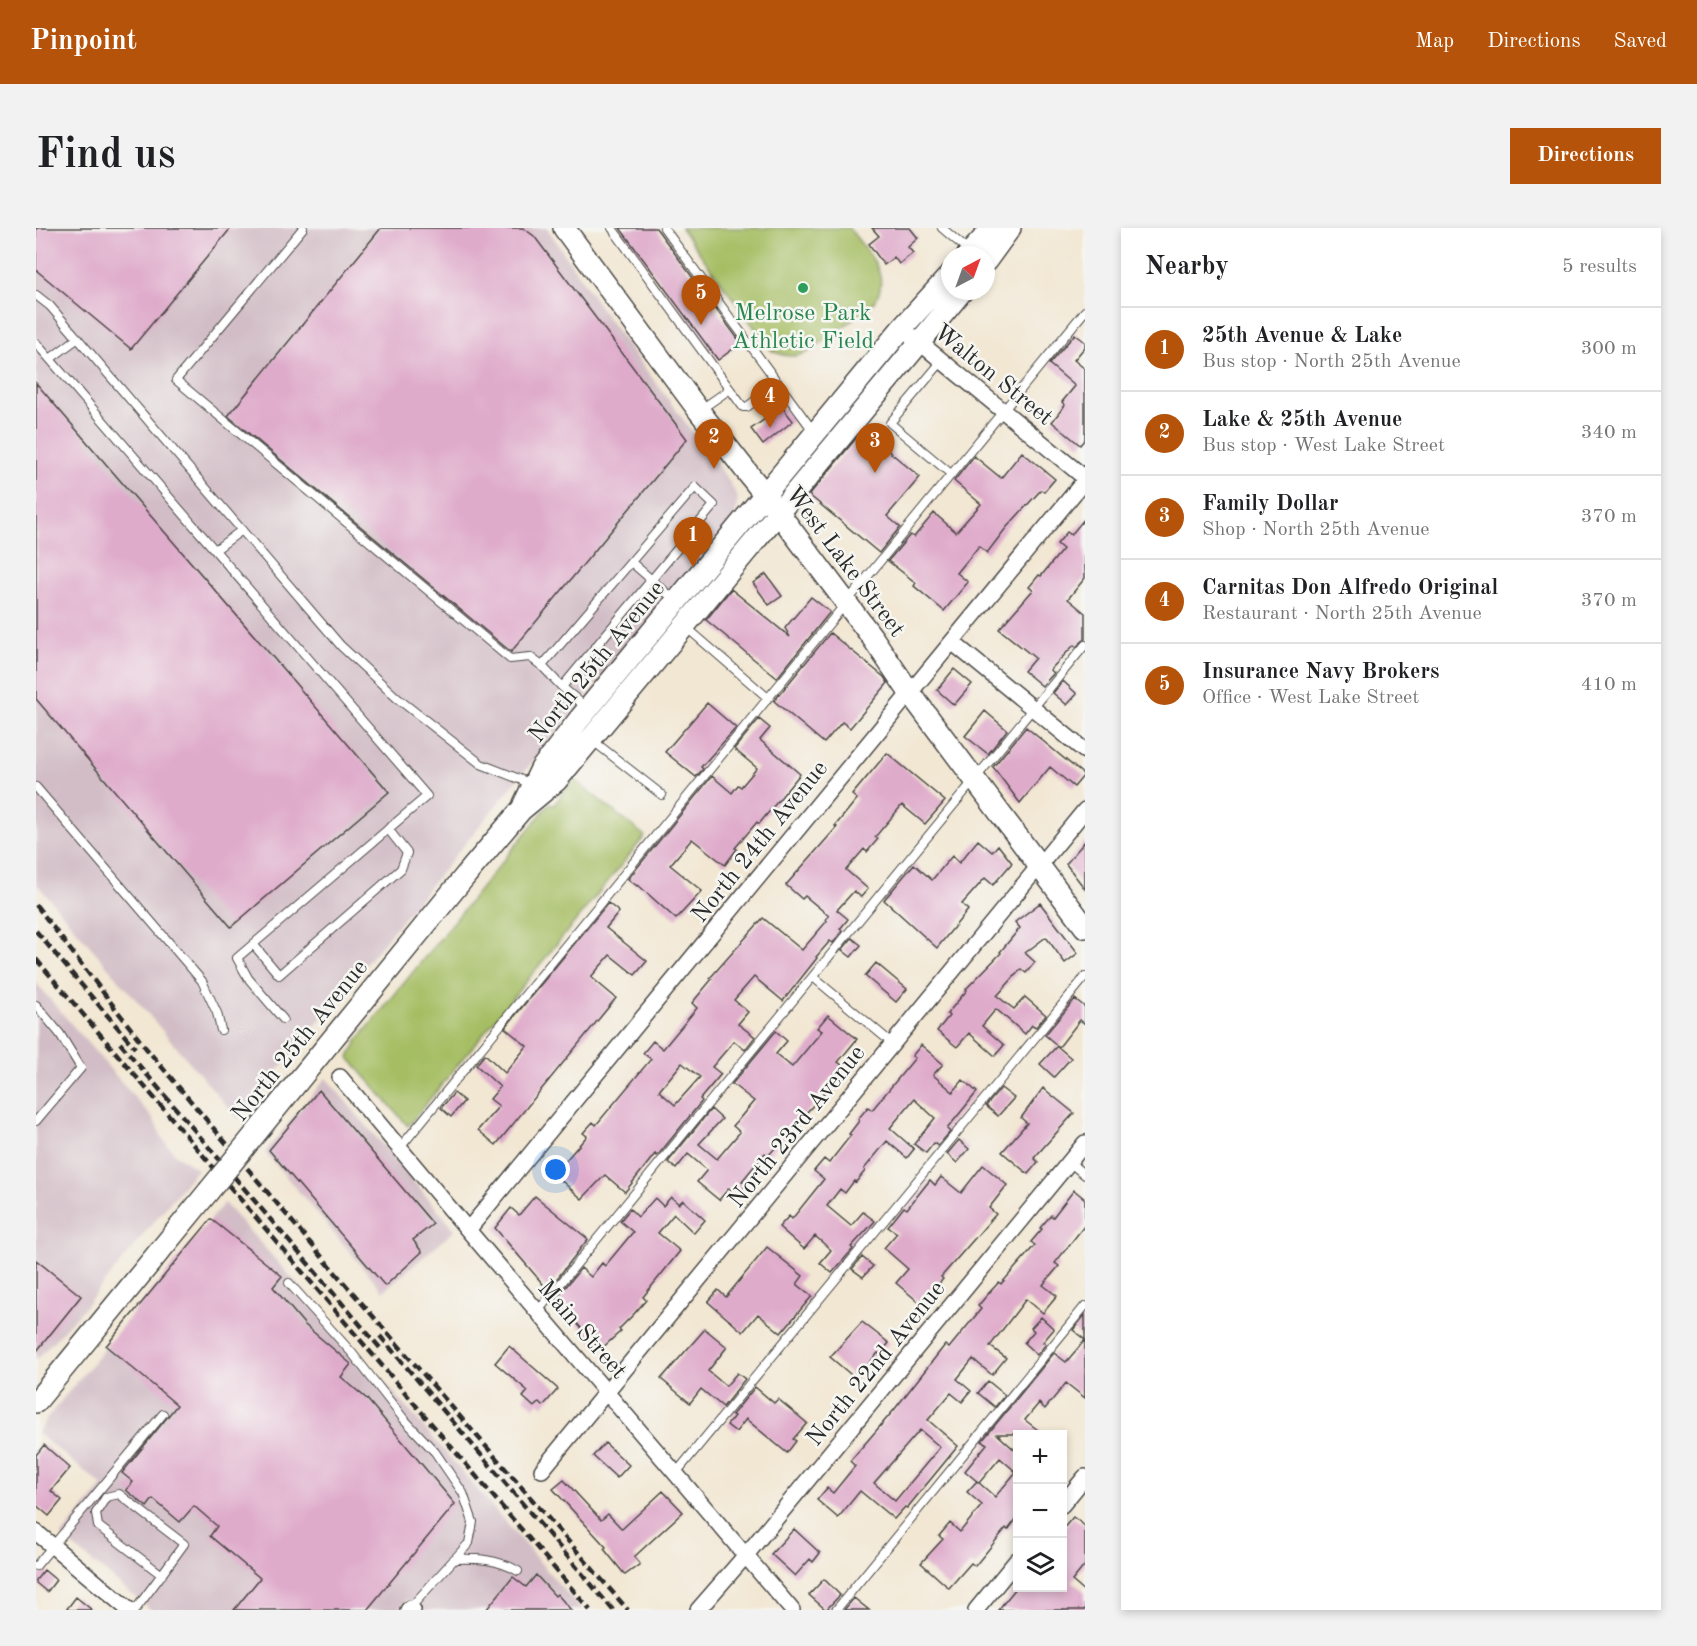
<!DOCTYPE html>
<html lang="en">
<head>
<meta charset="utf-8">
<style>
  body { margin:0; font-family:"Old Standard TT",serif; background:#f2f2f2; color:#202124 }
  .controls { position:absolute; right:18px; bottom:18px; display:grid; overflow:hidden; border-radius:0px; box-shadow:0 3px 9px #0003 }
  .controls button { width:54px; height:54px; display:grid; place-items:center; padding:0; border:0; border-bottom:2px solid #e0e0e0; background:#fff; color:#202124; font:30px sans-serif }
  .compass { position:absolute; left:905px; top:18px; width:54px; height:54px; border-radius:50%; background:#fff; box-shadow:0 3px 9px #0003; rotate:41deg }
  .you { position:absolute; left:520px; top:942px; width:21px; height:21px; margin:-15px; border:4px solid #fff; border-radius:50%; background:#1a73e8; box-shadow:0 0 0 9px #1a73e833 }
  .badge { display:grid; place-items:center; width:39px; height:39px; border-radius:50%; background:#b45309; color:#fff; font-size:20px; font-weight:700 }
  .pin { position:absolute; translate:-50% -50px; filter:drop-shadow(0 2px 3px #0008) }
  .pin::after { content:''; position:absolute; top:32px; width:21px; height:18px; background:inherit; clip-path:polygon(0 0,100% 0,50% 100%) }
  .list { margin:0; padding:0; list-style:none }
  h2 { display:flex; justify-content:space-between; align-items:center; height:78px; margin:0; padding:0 24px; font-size:26px }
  h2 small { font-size:20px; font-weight:400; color:#757577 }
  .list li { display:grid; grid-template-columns:39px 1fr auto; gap:18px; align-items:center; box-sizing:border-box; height:84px; padding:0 24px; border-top:2px solid #e0e0e0 }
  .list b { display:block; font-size:22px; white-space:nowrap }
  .list p { margin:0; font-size:20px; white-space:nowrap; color:#757577 }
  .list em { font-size:20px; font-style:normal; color:#757577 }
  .icon { flex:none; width:33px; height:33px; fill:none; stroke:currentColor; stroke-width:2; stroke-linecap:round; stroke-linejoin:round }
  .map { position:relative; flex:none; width:1049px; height:1382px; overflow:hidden; border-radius:0px }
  header { display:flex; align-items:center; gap:36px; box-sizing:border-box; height:84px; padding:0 30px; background:#b45309; color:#fff }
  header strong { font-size:28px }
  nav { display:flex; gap:33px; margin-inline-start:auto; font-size:21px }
  .intro { display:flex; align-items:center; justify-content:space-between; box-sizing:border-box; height:144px; padding:0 36px }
  h1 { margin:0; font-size:42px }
  .button { padding:15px 27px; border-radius:0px; background:#b45309; color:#fff; font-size:21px; font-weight:700 }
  main { display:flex; gap:36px; padding:0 36px }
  aside { flex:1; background:#fff; border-radius:0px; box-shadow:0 3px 9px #0003 }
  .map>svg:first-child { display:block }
  .industrial { fill:#d2bdc6 }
  .green { fill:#a6be63; stroke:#687447; stroke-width:1.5 }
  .building { fill:#dfabcb; fill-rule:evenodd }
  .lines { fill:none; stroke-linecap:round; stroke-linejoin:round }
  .service-casing { stroke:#494744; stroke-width:10 }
  .minor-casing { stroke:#494744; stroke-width:18 }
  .secondary-casing { stroke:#494744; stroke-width:24 }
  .service { stroke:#fff; stroke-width:8 }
  .minor { stroke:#fff; stroke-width:15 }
  .secondary { stroke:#fff; stroke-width:21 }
  .rail { stroke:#2b2b2b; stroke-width:4.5; stroke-dasharray:9 4.5; stroke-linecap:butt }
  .secondary-bridge-casing { stroke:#494744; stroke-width:24; stroke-linecap:butt }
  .secondary-bridge { stroke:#fff; stroke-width:21 }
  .leisure-dot { fill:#2e9e5b; stroke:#f6f6f2; stroke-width:2 }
  .labels { text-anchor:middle; stroke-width:5; stroke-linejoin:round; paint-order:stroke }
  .leisure-label { font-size:24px; fill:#27864d; stroke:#f6f6f2 }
  .street-label { font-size:24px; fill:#2b2b2b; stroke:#f6f6f2 }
</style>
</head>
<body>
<header>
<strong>Pinpoint</strong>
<nav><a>Map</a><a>Directions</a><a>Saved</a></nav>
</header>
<div class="intro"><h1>Find us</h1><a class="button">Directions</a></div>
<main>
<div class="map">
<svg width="1049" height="1382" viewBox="0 0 1049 1382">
  <rect width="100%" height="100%" fill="#f6f6f2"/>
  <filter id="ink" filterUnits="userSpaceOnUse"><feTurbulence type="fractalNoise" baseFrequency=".0167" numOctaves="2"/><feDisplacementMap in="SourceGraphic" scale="12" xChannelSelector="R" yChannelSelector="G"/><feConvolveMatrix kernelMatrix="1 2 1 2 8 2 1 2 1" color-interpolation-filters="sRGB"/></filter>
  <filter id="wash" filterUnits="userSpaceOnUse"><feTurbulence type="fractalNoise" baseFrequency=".008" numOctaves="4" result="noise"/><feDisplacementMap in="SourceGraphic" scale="24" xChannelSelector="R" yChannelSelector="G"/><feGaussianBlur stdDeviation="1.35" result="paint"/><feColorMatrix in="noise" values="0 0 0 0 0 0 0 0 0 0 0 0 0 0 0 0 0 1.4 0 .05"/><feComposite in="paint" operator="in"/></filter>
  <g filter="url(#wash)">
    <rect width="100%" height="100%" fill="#f2e7d3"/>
    <path class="industrial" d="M0,0H511L570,88L693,253L702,270L699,288L202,891L0,655Z
      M0,755L118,892L126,910L140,927L161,941L46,1082L0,1132Z
      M290,850L419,1002L347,1063L229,924Z
      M188,975L323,1124L545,1382H385L372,1371L363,1382H115L25,1308L67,1258L1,1205L12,1189Z"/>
    <path class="green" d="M645,0H813C832,26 862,51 832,81L772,124C758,130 748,129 735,122Z
      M537,551L609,608L372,898L313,830L321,813L514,575L518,577Z"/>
    <g id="blocks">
      <path class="building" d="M0,0H195L95,121L0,42Z
        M345,0H487L498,8L651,211L475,424L192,188Z
        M584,0H620L705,115L682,132Z
        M836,0H874L882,10L872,19L877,25L863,36L858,29L848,37L833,16L843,8Z
        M1039,106L1049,114V119L1038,132L1049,141V211L1044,217L1016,194L1029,177L1026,174L1039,158L1013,136Z
        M0,155L353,564L195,699L0,471Z
        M746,179L757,193L727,217L715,201Z
        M827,202L884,249L851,288L864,299L843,325L773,267Z
        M986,224L1019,251L1008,264L1005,262L970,300L951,325L943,318L921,345L932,354L908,383L878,358L880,355L852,333L874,307L878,309L898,285L920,304L945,276L918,253L938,228L965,250Z
        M1049,290V350L1032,371L1049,385V411L1040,419L1038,417L1014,442L1018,445L1006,458L988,443L999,430L963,401L997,362L993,359L1003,347L1005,348L1027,321L1021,316L1031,304L1035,307Z
        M730,346L746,368L733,377L717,355Z
        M695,361L754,409L749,400L775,369L794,384L741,450L670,392Z
        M794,405L848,449L852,455L814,500L806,494L788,515L738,473Z
        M918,441L936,456L918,477L901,462Z
        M1027,453L1041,466L1031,477L1017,465Z
        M671,475L700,500L665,539L667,541L660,549L629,524Z
        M949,483L971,502L952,526L929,508Z
        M723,491L734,500L724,512L764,546L723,596L721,594L699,620L701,621L689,637L656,611L634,637L666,663L640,691L602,657L601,658L592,651L676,548L696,565L702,557L705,559L721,540L698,521Z
        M990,499L1048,547L1038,559L1014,539L984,575L957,539Z
        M851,525L909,573L889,596L866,577L839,609L842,611L831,624L828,621L810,642L832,661L825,669L818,663L801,682L812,691L804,701L806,703L797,715L794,713L780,729L781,730L747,773L718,749L698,772L712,784L702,796L719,809L709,822L698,813L676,839L685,846L664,871L666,873L623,926L621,928L619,926L589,964L569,947L546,971L518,946L551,908L547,905L557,894L560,897L615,831L607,825L617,813L627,821L661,780L656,775L676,751L674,750L727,690L766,722L791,693L790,691L793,688L769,668L766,671L750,657L801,599L799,598L821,571L816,567ZM646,835L664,849L639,877L623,863Z
        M942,612L956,624L962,617L976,635L957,657L949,650L926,676L932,682L901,720L848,672L878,636L896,652L916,628L923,635Z
        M1049,613V661L1030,636Z
        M572,675L583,684L570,700L611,733L599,747L574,727L555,749L580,770L460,917L442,902L463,878L454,871L464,859L440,837L449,826L469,845L491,818L469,800Z
        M1004,675L1042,725L1029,735L1010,709L989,725L999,734L990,745L985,741L961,768L978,781L989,769L1010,787L1000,799L996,797L989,806L960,781L946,798L968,817L959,828L933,805L921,819L901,803L913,788L911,786L931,762L930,761L965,725L964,724L984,700L979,694Z
        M816,710L825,717L815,729L806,722Z
        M840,735L871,761L860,774L829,748Z
        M1039,771L1049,779V796L1044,792L1023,819L1009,807Z
        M792,787L821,811L802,834L806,837L785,862L788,865L732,928L729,925L706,953L711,956L702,967L693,960L683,972L661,954L671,942L652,926L640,941L632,934L675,881L686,891L663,916L681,931L704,904L697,898L718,873L696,856L740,803L751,813L740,826L756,839L786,803L781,800Z
        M885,817L907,836L897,847L917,864L927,852L941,864L911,901L914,904L902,918L898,915L890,925L878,916L899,890L878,871L854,900L878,921L871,930L851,913L828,941L829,943L820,954L818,953L809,965L804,961L791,978L815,998L827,984L839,993L815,1019L817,1021L796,1045L784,1035L795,1022L779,1008L768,1021L743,999L753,988L756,991L788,951L778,943L788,931L793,935L815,907L813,906L823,893L822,891L832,879L836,882L879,830L876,828Z
        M1021,818L1035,830L1018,849L1004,836Z
        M965,860L978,870L962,888L950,878Z
        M1007,860L1038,885L998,930L1002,934L992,946L966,924L991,895L985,890Z
        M283,862L397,996L377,1012L386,1024L349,1058L233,922Z
        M418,865L428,873L415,889L405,880Z
        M923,912L933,921L921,935L911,926Z
        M947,937L971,957L953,980L960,986L905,1049L907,1051L885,1076L860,1055L872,1041L848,1020L861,1005L852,999L868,979L871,981L894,952L899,957L905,949L925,965Z
        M1038,962L1049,971V997L1019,1035L1023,1038L1007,1057L1021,1068L1007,1085L990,1071L954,1118L970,1130L956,1147L937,1131L921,1151L935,1163L926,1174L915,1165L892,1192L922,1218L871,1280L869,1279L858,1291L824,1263L802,1290L781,1272L791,1260L797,1265L819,1238L814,1233L858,1182L909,1117L913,1120L945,1081L942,1078L952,1066L963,1054L965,1056L999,1017L995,1014L1006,1001L1004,1000L1015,987L1017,989ZM884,1202L904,1219L859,1273L838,1255Z
        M499,968L552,1011L512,1062L459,1000L475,980L483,987Z
        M635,969L643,976L647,972L669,992L658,1005L638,986L622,1005L644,1023L607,1069L610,1072L598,1086L583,1101L585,1103L564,1122L520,1071L545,1040L555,1049L566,1035L569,1038L597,1004L584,993L594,981L602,989L619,970L627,978Z
        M175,991L246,1048L237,1059L269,1097L315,1136L305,1149L331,1171L419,1276L331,1382H198L224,1350L174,1308L181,1298L158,1278L144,1294L117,1271L111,1279L90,1262L97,1254L86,1245L141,1177L70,1118Z
        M731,1019L767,1048L761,1056L776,1068L745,1105L722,1086L707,1104L672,1074L682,1062L690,1069Z
        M826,1029L837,1038L827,1049L816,1041Z
        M0,1032L45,1068L0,1124Z
        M1049,1087V1170L1030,1155L1009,1181L1003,1175L989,1192L1007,1206H961L981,1224V1290L972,1302L970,1300L939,1338L935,1335L913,1360L885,1335L907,1311L903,1308L914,1295L924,1304L946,1277L931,1264L941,1253L959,1269L980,1244L964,1230L943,1255L929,1243L951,1216L946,1213L1018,1125L1030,1134L1049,1112L1037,1102Z
        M1005,1089L1018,1101L1007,1114L1010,1116L1001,1127L988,1115L998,1103L995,1100Z
        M826,1094L853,1115L844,1126L842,1125L820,1151L794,1129Z
        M669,1101L691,1119L672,1143L690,1158L701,1145L709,1151L687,1179L665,1161L654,1175L625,1151Z
        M473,1118L522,1161L507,1178L503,1174L498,1179L487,1169L492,1163L459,1135Z
        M952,1153L969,1167L959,1179L942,1165Z
        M719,1159L738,1175L742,1171L771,1195L757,1211L760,1213L751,1225L710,1191L700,1204L691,1197L698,1188L696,1187Z
        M569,1215L593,1237L581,1250L557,1228Z
        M8,1217L34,1240L15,1263L26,1272L13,1288L0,1277V1227Z
        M528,1252L565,1292L572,1286L586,1301L627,1263L647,1284L598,1329L604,1336L589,1347L568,1321L570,1319L517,1261Z
        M1037,1289L1049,1298V1337L1036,1353L1049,1364V1382H962L981,1359H1026V1302Z
        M758,1301L784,1325L777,1334L774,1331L759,1348L735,1326Z
        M8,1342L20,1352L11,1364L0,1355V1352Z
        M500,1347L519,1368L521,1366L535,1382H450L477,1349L490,1359Z
        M788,1351L804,1367L790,1382L773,1367Z
        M40,1369L56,1382H30Z
        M818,1370L833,1382H808Z"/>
    </g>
  </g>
  <g filter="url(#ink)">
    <use href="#blocks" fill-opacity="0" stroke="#494744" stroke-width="1.5"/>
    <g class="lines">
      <g class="service-casing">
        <path id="service" d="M267,0L140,152L474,431L494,429L506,438
          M576,0L707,179H711L742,155L778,204
          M628,0L742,155
          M906,0L933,23
          M0,67L14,78L305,418L361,470L445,536L496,556
          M0,115L391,568L201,730L212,750L247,791
          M14,131L42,110
          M906,133L854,195L915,246
          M664,182L694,161
          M179,322L206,302
          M595,334L640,373
          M650,399L732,470
          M526,459L506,438L659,259L678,277L526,459L551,480
          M556,512L626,567
          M0,559L166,753L181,785L185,802
          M217,716L243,747L365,641L371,625L352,601
          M777,749L857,816
          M0,777L24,806L45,840L0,893
          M363,921L1049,83
          M1033,934L1049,947
          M253,1055L316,1125L367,1190L399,1224L427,1265L437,1294L433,1315L374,1380
          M502,1083L1049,417
          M640,1245L1049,749
          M418,1331C441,1330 461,1331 482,1343
          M0,1338L127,1186
          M99,1382C116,1360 132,1338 148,1316L83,1266L70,1269L60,1285L62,1298L126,1347
          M800,1382L1049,1078"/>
      </g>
      <g class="minor-casing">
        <path id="minor" d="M866,100L1049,250
          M916,414L1049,523
          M304,849L432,1002L756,1382
          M432,1002L1049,252
          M506,1242L1049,582
          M1026,1277L1049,1249
          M0,1304L93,1382
          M372,1382L374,1380L377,1382
          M662,1382L710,1327L1049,915
          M940,1382L981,1332"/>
      </g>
      <g class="secondary-casing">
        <path id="secondary" d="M528,0L663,183L729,267L836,409L874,465L1049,699
          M932,27L957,0
          M950,33L974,0
          M488,576L505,541L542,493L866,100L914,47
          M430,647L485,582L520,553L926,63
          M0,1174L172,964"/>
      </g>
      <use href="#service" class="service"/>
      <use href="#minor" class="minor"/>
      <use href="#secondary" class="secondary"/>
      <path class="rail" d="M0,677L109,819L303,1049L592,1382
        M0,703L99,820
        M0,731L554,1382
        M84,815L345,1121
        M344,1108L577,1382"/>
      <g class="secondary-bridge-casing">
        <path id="secondary-bridge" d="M172,964L430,647"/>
      </g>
      <use href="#secondary-bridge" class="secondary-bridge"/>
    </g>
  </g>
  <circle class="leisure-dot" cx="767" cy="60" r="6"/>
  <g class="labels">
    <g class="leisure-label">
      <text x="767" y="92">Melrose Park<tspan x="767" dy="28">Athletic Field</tspan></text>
    </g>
    <g class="street-label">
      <text transform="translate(958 146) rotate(39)" y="8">Walton Street</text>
      <text transform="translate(810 333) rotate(53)" y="8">West Lake Street</text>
      <text transform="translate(560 433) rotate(-51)" y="8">North 25th Avenue</text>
      <text transform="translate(723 613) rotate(-51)" y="8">North 24th Avenue</text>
      <text transform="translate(263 812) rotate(-51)" y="8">North 25th Avenue</text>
      <text transform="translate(760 898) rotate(-51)" y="8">North 23rd Avenue</text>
      <text transform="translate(547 1101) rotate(49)" y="8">Main Street</text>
      <text transform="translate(839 1135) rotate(-51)" y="8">North 22nd Avenue</text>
    </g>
  </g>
</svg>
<div class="controls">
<button>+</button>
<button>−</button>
<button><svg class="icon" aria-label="layers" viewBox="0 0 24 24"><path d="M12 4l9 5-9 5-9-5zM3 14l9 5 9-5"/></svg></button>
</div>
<svg class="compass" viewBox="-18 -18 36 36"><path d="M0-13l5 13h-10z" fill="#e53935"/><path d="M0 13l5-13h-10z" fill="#757577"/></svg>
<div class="you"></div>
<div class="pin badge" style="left:657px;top:339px">1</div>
<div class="pin badge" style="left:678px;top:241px">2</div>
<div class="pin badge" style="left:839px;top:245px">3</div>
<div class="pin badge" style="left:734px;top:200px">4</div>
<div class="pin badge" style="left:665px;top:97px">5</div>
</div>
<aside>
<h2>Nearby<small>5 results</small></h2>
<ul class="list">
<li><span class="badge">1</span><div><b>25th Avenue &amp; Lake</b><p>Bus stop · North 25th Avenue</p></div><em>300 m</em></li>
<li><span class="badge">2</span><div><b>Lake &amp; 25th Avenue</b><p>Bus stop · West Lake Street</p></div><em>340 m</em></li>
<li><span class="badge">3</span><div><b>Family Dollar</b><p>Shop · North 25th Avenue</p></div><em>370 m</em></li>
<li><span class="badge">4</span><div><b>Carnitas Don Alfredo Original</b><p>Restaurant · North 25th Avenue</p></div><em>370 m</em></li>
<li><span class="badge">5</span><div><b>Insurance Navy Brokers</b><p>Office · West Lake Street</p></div><em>410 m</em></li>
</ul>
</aside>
</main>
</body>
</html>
